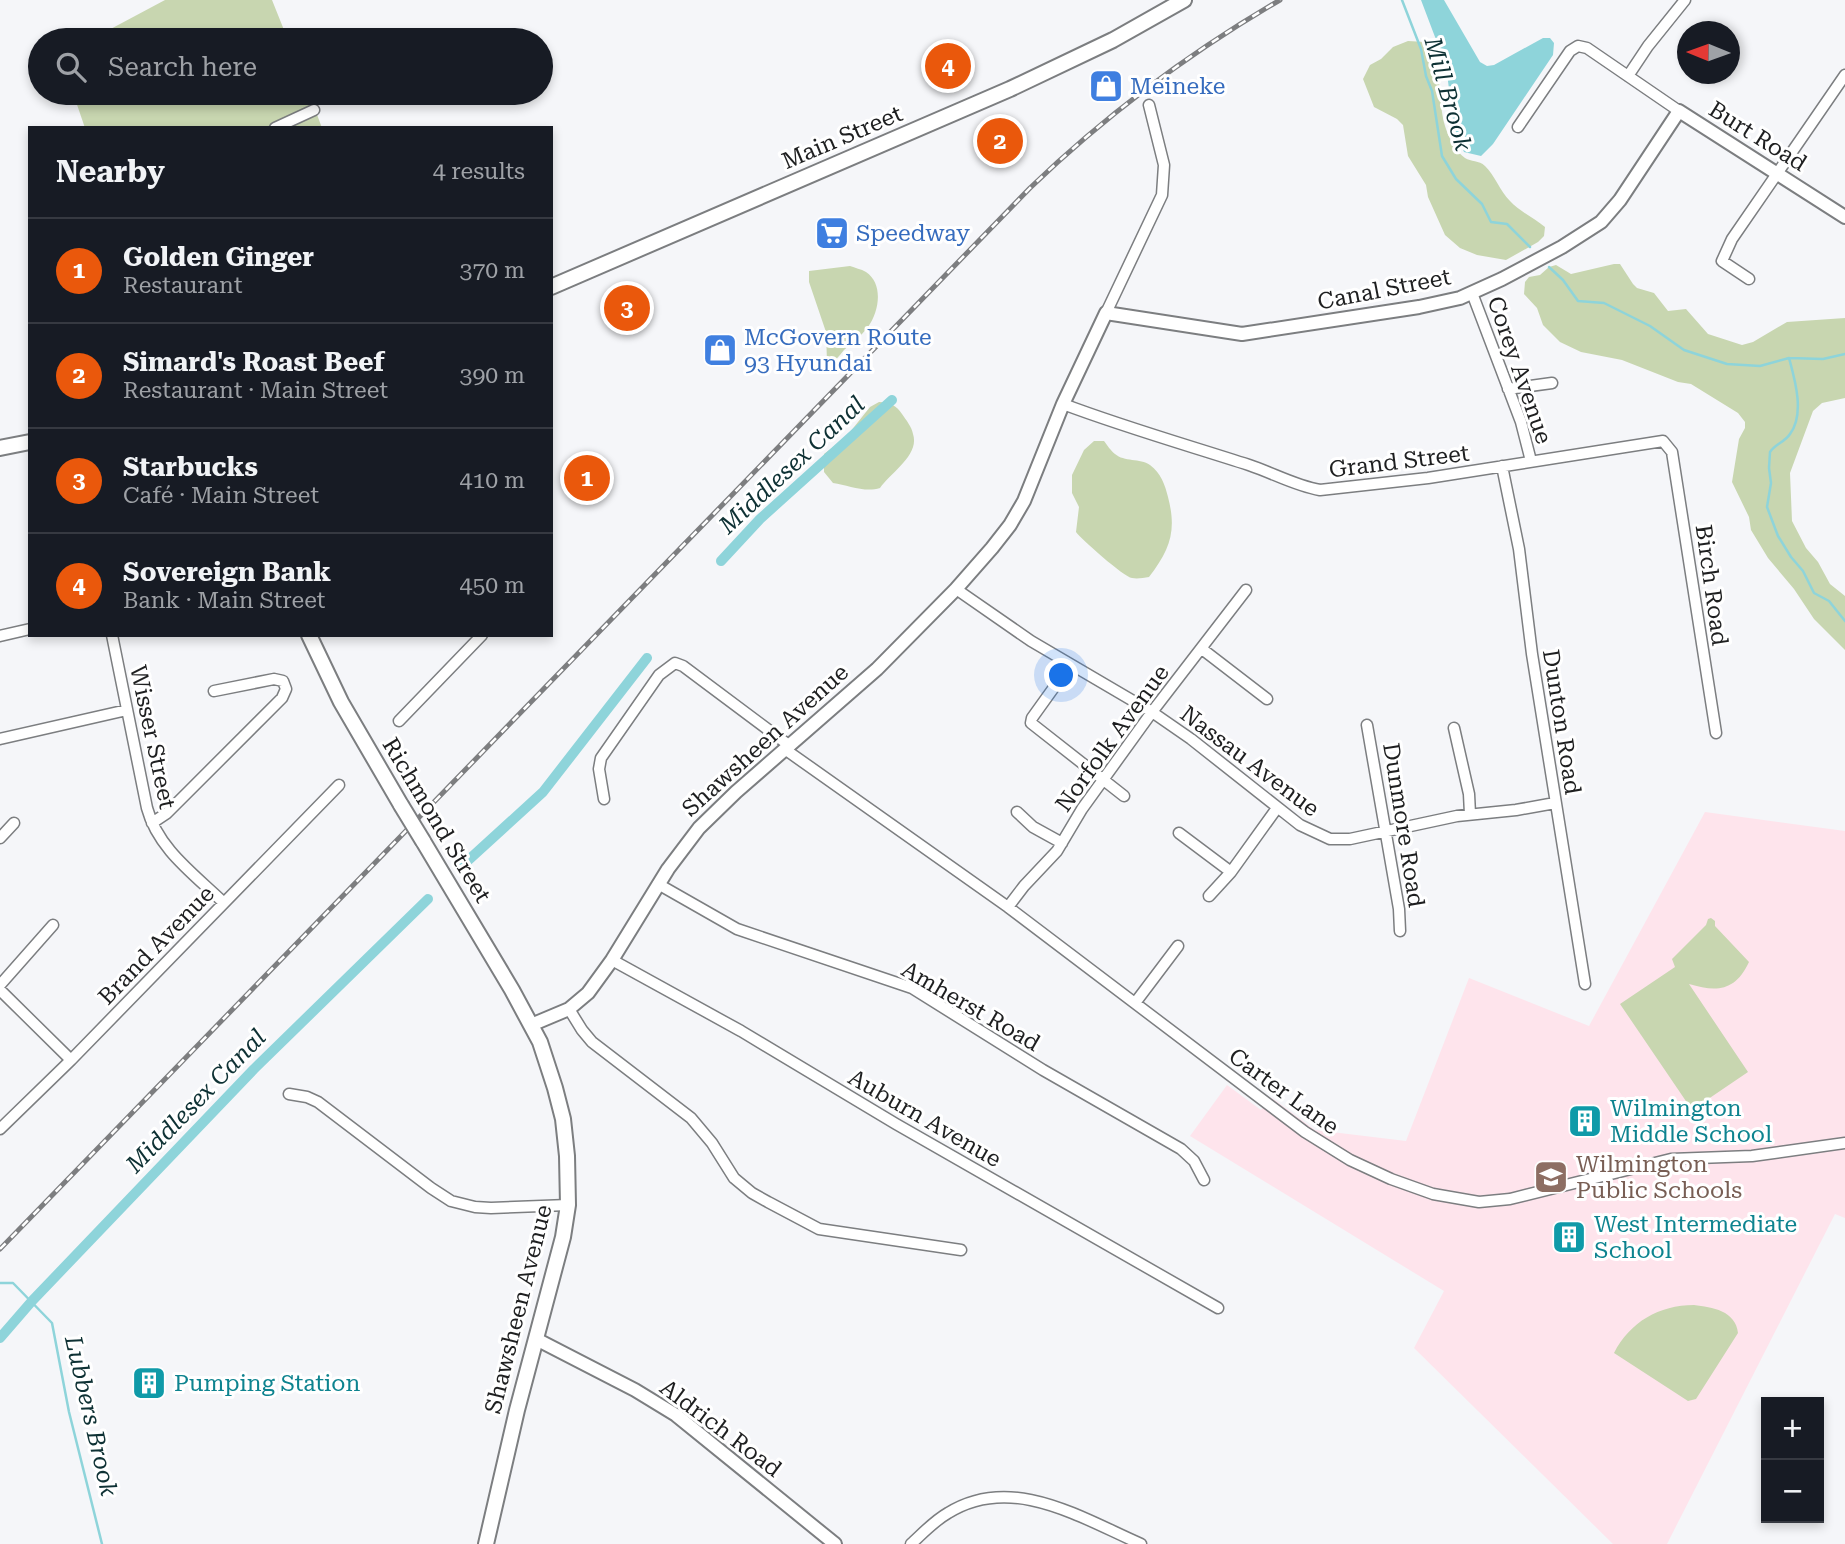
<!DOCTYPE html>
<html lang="en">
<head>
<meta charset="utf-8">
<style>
  body { margin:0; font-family:"Roboto Serif",serif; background:#242831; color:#f1f3f6 }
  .controls { position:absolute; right:21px; bottom:21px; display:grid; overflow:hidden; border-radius:0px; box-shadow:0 4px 10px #0003 }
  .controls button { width:63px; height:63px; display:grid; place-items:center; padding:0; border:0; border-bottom:2px solid #363941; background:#171b24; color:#f1f3f6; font:35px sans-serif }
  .compass { position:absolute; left:1677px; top:21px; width:63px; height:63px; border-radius:50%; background:#171b24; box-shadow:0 4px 10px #0003; rotate:271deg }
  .you { position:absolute; left:1062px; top:676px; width:24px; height:24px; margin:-18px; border:5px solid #fff; border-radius:50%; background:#1a73e8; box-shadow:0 0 0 10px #1a73e833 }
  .badge { display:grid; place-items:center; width:46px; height:46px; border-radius:50%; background:#ea580c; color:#fff; font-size:23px; font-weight:700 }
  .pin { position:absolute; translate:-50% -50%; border:4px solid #fff; box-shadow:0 2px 7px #0006 }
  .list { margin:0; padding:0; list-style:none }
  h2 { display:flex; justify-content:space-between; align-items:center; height:91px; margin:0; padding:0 28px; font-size:30px }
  h2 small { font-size:23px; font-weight:400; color:#9ea1a6 }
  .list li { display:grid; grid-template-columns:46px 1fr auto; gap:21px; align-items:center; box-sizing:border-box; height:105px; padding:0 28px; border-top:2px solid #363941 }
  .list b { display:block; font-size:26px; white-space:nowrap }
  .list p { margin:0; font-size:23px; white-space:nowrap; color:#9ea1a6 }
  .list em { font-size:23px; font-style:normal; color:#9ea1a6 }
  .icon { flex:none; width:38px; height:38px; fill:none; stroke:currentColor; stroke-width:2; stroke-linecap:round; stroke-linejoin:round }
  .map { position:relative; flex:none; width:1845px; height:1544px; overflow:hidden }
  .search { position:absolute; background:#171b24; box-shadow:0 4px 10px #0003; left:28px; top:28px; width:525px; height:77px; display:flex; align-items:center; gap:18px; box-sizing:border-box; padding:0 24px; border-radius:38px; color:#9ea1a6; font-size:26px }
  .panel { position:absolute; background:#171b24; box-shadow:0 4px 10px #0003; left:28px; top:126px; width:525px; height:511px; border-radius:0px }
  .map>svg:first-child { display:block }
  .education { fill:#fee4ec }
  .green { fill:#c8d6b0 }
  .water { fill:#8ed4da }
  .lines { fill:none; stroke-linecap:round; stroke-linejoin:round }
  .stream { stroke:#8ed4da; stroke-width:2.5 }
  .canal { stroke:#8ed4da; stroke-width:10 }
  .minor-casing { stroke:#7c7e80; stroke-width:13 }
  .tertiary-casing { stroke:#7c7e80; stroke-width:16 }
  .secondary-casing { stroke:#7c7e80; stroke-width:18 }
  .minor { stroke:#fff; stroke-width:10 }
  .tertiary { stroke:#fff; stroke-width:12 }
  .secondary { stroke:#fff; stroke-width:14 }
  .rail-casing { stroke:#7d7e80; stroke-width:5 }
  .rail { stroke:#fff; stroke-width:2.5; stroke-dasharray:8; stroke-linecap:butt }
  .secondary-bridge-casing { stroke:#7c7e80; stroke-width:18; stroke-linecap:butt }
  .secondary-bridge { stroke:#fff; stroke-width:14 }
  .labels { text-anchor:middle; stroke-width:6; stroke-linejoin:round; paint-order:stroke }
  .shop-label { font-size:23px; fill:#366cbe; stroke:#fff; text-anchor:start }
  .street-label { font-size:23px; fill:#1e1f20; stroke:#fff }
  .culture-label { font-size:23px; fill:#0d838f; stroke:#fff; text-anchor:start }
  .education-label { font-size:23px; fill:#785e54; stroke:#fff; text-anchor:start }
  .water-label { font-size:24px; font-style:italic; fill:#0e3134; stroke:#fff }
</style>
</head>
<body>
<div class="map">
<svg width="1845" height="1544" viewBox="0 0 1845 1544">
  <rect width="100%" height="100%" fill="#f5f6f9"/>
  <path class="education" d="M1705,812L1845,831V1218L1835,1214L1667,1544H1613L1414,1348L1444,1291L1190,1136L1227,1085L1261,1110L1272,1098L1315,1130L1406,1141L1469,978L1589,1026Z"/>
  <path class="green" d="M165,0H272L288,40H90Z
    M1408,41L1425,42C1444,66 1437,98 1445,126C1448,136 1456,152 1465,158C1471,162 1479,160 1485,166C1494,174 1500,191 1510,201C1519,211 1534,218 1545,227L1544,236L1538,242L1506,260L1477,255L1460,248L1445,235L1428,197L1426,185L1408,156L1403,125L1397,119L1374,107L1363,79L1370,65L1381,59L1393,47Z
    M73,93H309L322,128H85Z
    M1614,264H1620L1633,284L1637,288L1654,293L1668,311L1686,309L1708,334L1742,345L1753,342L1787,322L1845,318V398L1822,403L1813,411L1790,473L1792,521L1806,548L1818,562L1830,584L1845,596V650L1814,619L1794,589L1768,558L1751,530L1749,517L1732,482L1739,439L1745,428V422L1738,413L1691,384L1678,382L1622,360L1581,352L1560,342L1543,325L1537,308L1524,294L1525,282L1529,277L1540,275L1549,267L1556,265L1571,274Z
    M850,266C855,268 861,269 866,272C884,284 879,312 868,327C861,336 852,343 844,350C838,357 837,361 827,362L826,332L809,282V271Z
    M879,402C890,402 897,406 902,414C906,420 912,427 913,434C920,455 890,473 880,488C865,493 848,485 833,483L824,472V454L846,437L870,407Z
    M1094,441H1104C1107,445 1111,451 1115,454C1124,462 1140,458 1150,465C1161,473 1165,485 1168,497C1177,531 1170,550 1149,577C1143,578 1137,579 1132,578C1124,577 1081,539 1076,532L1079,507L1072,493V475L1084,450Z
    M1711,918L1715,921V926L1749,962C1735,992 1716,992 1689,984L1748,1072L1692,1110L1620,1004L1675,967L1672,959L1706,925L1708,919Z
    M1694,1305C1712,1307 1736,1311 1738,1333L1696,1399L1688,1401L1614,1353C1630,1322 1659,1305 1694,1305Z"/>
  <path class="water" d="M1421,0H1444L1480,62L1487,66L1494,65L1543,38H1550L1554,43L1553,55L1493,144L1481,156L1464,152L1454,127L1446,66Z"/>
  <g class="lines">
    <path class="stream" d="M1402,0L1421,49L1426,76L1432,91L1442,156L1456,179L1482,204L1491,222L1507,224L1530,247
      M1549,267L1563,280L1578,301L1604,303L1650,326L1684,350L1727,364L1760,366L1789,358L1823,359L1845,354
      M1789,358C1795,380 1805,414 1790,434C1785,442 1775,444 1770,452L1769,468L1771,483L1767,507L1778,536L1791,557L1803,571L1814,593L1829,601L1845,621
      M0,1283H13L52,1323L69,1412L102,1544"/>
    <path class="canal" d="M721,561L760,519L892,400
      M463,865L543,792L647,658
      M0,1338L32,1301L254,1069L428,899"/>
    <g class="minor-casing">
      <path id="minor" d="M1628,76L1648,46L1685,0
        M1518,127L1570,51L1578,46L1587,48L1679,111
        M275,128L314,110
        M1749,279L1722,261L1732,239L1845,75
        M1472,293L1521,422L1531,461
        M1106,313L1162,195L1164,165L1149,105
        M1508,389L1552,383
        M1063,404C1124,427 1187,445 1249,465C1273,473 1296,486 1320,490L1428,478L1663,441L1672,452L1716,733
        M1502,466L1519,549L1532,654L1585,984
        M956,589L1031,641L1152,712L1191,739L1300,825L1330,839H1350L1457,816L1516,810L1555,803
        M112,635L147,808C158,849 194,874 224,903
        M0,636L30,629
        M1202,649L1267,699
        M1070,665L1032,718L1031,723L1124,796
        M399,721L482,635
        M1367,725L1399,909L1400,931
        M1454,728L1469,794L1470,814
        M0,739L127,710
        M786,750L1008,907L1305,1132L1350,1160L1391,1179L1433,1194L1479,1202L1510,1199L1671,1159L1752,1156L1845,1143
        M604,799L599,769L601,758L659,675L675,663L683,666L790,746
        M1017,812L1033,827L1062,843
        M152,823L167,813L282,698L286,689L283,681L274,679L214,691
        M1179,833L1231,872
        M0,838L14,823
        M658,884L737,929L912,988L1043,1070L1181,1149L1194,1161L1204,1180
        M1209,896L1231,872L1277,808
        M1008,907L1024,886L1057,851L1082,809L1152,712L1246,590
        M612,960L741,1031L896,1124L1218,1308
        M0,985L53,925
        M0,990L71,1060
        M1135,1003L1178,946
        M569,1009L582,1030L592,1042L691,1118L712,1143L734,1178L752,1193L768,1202L819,1229L961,1250
        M289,1094L307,1097L318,1102L431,1188L451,1201L475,1207L491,1208L568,1205
        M0,1129L71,1060L339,785
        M911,1544C923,1533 934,1521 948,1513C1012,1473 1081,1518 1141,1544"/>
    </g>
    <g class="tertiary-casing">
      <path id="tertiary" d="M531,1025L569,1009L588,993L612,960L668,869L699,828L736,792L877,669L956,589L992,548L1010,525L1024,501L1063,404L1106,313L1242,334L1419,307L1460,298L1502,279L1562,247L1601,222L1620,200L1679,111L1845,217
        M536,1339L635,1390L676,1415L835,1544"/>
    </g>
    <g class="secondary-casing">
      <path id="secondary" d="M551,287L1010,89L1113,40L1184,0
        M0,448L30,442
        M309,635L341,702L401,805
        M423,841L512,990L540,1042L555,1088L563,1119L567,1156L568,1205L563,1237L517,1410L486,1544"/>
    </g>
    <use href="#minor" class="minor"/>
    <use href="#tertiary" class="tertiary"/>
    <use href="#secondary" class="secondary"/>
    <g class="rail-casing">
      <path id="rail" d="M0,1249L1030,188C1106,115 1189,53 1280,0"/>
    </g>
    <use href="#rail" class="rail"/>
    <g class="secondary-bridge-casing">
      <path id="secondary-bridge" d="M401,805L423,841"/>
    </g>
    <use href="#secondary-bridge" class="secondary-bridge"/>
  </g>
  <defs>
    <g id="shop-square" transform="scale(1.75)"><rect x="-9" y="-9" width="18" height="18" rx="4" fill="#3f7fe0" stroke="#fff"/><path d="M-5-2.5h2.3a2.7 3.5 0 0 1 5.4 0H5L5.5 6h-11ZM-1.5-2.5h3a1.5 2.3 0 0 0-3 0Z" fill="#fff"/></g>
    <g id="supermarket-square" transform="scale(1.75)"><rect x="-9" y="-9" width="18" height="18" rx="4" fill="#3f7fe0" stroke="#fff"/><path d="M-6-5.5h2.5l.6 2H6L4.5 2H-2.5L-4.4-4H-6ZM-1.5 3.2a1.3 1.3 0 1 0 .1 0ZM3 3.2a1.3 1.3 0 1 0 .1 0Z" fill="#fff"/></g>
    <g id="building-square" transform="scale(1.75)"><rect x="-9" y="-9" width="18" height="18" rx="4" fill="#0f9aa8" stroke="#fff"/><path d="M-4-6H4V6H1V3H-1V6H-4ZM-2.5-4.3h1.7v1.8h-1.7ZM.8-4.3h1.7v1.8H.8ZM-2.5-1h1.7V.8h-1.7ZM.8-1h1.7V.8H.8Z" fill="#fff"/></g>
    <g id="school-square" transform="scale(1.75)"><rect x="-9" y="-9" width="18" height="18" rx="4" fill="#8d6e63" stroke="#fff"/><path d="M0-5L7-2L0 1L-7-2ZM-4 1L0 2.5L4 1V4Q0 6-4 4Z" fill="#fff"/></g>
  </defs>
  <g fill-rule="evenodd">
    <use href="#shop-square" x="1106" y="86"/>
    <use href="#supermarket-square" x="832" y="233"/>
    <use href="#shop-square" x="720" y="350"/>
    <use href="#building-square" x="1585" y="1121"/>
    <use href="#school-square" x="1551" y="1177"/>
    <use href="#building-square" x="1569" y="1237"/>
    <use href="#building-square" x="149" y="1383"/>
  </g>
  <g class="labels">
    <g class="shop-label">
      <text x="1130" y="94">Meineke</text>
      <text x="856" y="241">Speedway</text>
      <text x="744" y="345">McGovern Route<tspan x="744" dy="26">93 Hyundai</tspan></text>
    </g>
    <g class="street-label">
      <text transform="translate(1758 136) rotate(32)" y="8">Burt Road</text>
      <text transform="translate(842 137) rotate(-23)" y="8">Main Street</text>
      <text transform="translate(1384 289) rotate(-11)" y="8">Canal Street</text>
      <text transform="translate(1520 370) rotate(71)" y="8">Corey Avenue</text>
      <text transform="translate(1399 461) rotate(-7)" y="8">Grand Street</text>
      <text transform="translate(1712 585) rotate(82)" y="8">Birch Road</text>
      <text transform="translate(1562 722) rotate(81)" y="8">Dunton Road</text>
      <text transform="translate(153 737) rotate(78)" y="8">Wisser Street</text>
      <text transform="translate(1112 738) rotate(-54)" y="8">Norfolk Avenue</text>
      <text transform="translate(765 740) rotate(-42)" y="8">Shawsheen Avenue</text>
      <text transform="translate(1250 761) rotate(37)" y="8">Nassau Avenue</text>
      <text transform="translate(437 820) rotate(59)" y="8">Richmond Street</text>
      <text transform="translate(1404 825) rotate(81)" y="8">Dunmore Road</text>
      <text transform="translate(156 945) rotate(-46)" y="8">Brand Avenue</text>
      <text transform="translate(971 1006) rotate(30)" y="8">Amherst Road</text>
      <text transform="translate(1284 1091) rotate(36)" y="8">Carter Lane</text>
      <text transform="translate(925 1118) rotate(30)" y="8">Auburn Avenue</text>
      <text transform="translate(518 1309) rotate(-76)" y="8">Shawsheen Avenue</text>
      <text transform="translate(721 1428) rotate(37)" y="8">Aldrich Road</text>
    </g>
    <g class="culture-label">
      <text x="1610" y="1116">Wilmington<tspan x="1610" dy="26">Middle School</tspan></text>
      <text x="1594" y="1232">West Intermediate<tspan x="1594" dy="26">School</tspan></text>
      <text x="174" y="1391">Pumping Station</text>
    </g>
    <g class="education-label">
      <text x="1576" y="1172">Wilmington<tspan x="1576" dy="26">Public Schools</tspan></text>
    </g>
    <g class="water-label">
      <text transform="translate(1448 94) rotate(74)" y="8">Mill Brook</text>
      <text transform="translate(792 465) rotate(-43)" y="8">Middlesex Canal</text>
      <text transform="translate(196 1101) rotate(-46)" y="8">Middlesex Canal</text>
      <text transform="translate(91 1416) rotate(77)" y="8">Lubbers Brook</text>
    </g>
  </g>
</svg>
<div class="controls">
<button>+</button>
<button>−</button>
</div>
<svg class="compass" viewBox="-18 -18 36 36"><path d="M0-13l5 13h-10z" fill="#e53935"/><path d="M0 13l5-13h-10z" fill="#9ea1a6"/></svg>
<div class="you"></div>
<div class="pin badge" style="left:587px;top:478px">1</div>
<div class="pin badge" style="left:1000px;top:141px">2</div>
<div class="pin badge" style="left:627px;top:308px">3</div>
<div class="pin badge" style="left:948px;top:66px">4</div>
<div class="search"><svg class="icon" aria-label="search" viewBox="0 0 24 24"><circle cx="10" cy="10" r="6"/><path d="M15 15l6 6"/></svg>Search here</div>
<section class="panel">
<h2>Nearby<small>4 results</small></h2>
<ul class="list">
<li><span class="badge">1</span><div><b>Golden Ginger</b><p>Restaurant</p></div><em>370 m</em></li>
<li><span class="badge">2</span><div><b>Simard's Roast Beef</b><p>Restaurant · Main Street</p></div><em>390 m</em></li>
<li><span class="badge">3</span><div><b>Starbucks</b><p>Café · Main Street</p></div><em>410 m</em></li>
<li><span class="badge">4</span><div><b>Sovereign Bank</b><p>Bank · Main Street</p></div><em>450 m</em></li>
</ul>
</section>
</div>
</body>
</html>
